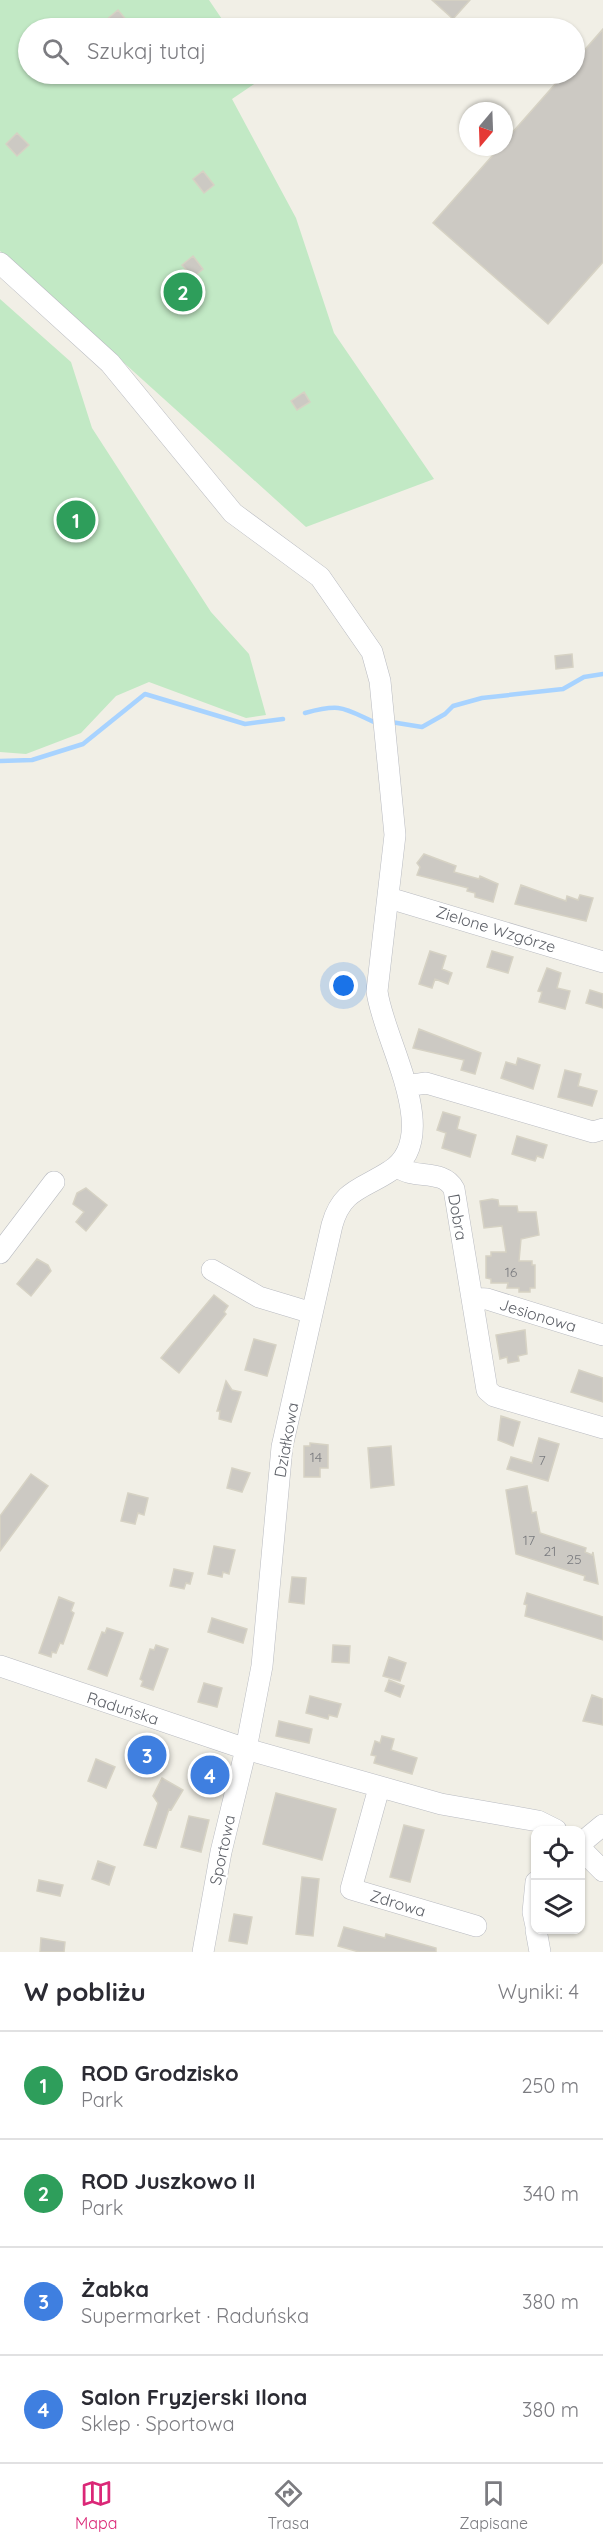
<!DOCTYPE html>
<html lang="pl">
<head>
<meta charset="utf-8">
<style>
  body { margin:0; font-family:Quicksand,sans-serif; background:#f7f7f7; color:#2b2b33 }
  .controls { position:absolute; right:18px; bottom:18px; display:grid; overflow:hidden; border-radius:12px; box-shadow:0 2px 4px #0004 }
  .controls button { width:54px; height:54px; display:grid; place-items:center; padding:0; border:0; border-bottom:2px solid #e1e1e2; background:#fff; color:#2b2b33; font:30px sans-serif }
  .compass { position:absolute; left:459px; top:102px; width:54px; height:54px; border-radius:50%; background:#fff; box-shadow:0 2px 4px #0004; rotate:199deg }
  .you { position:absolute; left:344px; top:986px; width:21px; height:21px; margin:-15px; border:4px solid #fff; border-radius:50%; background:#1a73e8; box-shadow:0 0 0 9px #1a73e833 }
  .badge { display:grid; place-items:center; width:39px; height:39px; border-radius:50%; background:#db2777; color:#fff; font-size:20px; font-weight:700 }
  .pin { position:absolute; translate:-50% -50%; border:3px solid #fff; box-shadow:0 2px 6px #0006 }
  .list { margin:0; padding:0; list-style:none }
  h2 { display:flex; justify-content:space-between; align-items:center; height:78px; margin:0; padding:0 24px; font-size:26px }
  h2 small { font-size:20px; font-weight:400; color:#7c7c81 }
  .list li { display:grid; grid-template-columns:39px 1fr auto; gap:18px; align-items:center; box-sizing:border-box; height:108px; padding:0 24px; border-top:2px solid #e1e1e2 }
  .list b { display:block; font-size:22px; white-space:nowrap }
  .list p { margin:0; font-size:20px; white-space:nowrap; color:#7c7c81 }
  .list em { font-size:20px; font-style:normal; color:#7c7c81 }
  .icon { flex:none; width:33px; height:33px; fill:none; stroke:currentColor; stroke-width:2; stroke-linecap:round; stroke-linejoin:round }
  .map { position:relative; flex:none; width:603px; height:1952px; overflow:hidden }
  .search { position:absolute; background:#fff; box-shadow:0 2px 4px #0004; left:18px; right:18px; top:18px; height:66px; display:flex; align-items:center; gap:15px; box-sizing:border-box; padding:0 21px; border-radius:33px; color:#7c7c81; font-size:22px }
  .sheet { height:510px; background:#fff }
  nav { display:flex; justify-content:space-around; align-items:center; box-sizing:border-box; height:84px; border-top:2px solid #e1e1e2; background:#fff; font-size:16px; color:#7c7c81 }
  nav a { display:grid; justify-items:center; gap:3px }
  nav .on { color:#db2777 }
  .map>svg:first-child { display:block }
  .green { fill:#c2e9c5 }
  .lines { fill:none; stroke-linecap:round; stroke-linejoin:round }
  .stream { stroke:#a8d3ff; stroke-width:4.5 }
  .building { fill:#ccc9c3; stroke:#d6d2c4; stroke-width:1.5 }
  .minor-casing { stroke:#b9bbc1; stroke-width:22 }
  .minor { stroke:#fff; stroke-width:21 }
  .labels { text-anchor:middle; stroke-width:4.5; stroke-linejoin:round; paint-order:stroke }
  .number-label { font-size:14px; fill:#7a7b7f }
  .street-label { font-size:16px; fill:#5e6168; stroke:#fff }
</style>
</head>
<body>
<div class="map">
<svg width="603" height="1952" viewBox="0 0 603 1952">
  <rect width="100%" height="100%" fill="#f1efe6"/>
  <path class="green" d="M0,0H209L228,28H28V74H260L263,78L232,99L296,218L334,333L434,479L306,527L0,251Z
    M0,299L71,362L92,428L211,612L249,654L266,715L246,718L149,682L116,696L81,733L26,754L0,752Z"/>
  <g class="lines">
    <path class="stream" d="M305,713C342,703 343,708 376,723
      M391,722L422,727L445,714L453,706L482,698L563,689L584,677L603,674
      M0,761L32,760L83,744L145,694L245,724L283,719"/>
  </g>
  <path class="building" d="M432,0H470L453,19Z
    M118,10L128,22L120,28H114L106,20Z
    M603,29V262L548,324L433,223L500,147H504V142L564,74H574V62Z
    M17,133L29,145L17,156L6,144Z
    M203,171L214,185L204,193L193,179Z
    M193,256L203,269L193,277L182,265Z
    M304,392L310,402L297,410L291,401Z
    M572,654L573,667L556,669L555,656Z
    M424,854L456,866L454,872L479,879L480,876L498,884L493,902L475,897V893L467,891L468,888L417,875L420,867L417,863Z
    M521,885L566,901L567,896L578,900L580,895L593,898L586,921L515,904Z
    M430,951L446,956L442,969L452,973L448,984L435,979L432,988L419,984Z
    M492,951L513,957L508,973L487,967Z
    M547,968L561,973L557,988L570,991L565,1009L539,1002L542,992L538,991Z
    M590,990L603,994V1008L586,1003Z
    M419,1029L481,1053L475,1074L461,1070L464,1060L413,1048Z
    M518,1058L540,1065L533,1089L501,1078L506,1062L516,1065Z
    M565,1070L581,1074L578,1086L597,1091L592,1106L558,1097Z
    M443,1112L460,1117L457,1129L476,1135L470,1157L442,1148L446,1133L437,1130Z
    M517,1136L547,1145L543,1158L537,1156L535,1161L512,1154Z
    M86,1188L107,1205L86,1231L76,1222L84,1212L73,1204L77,1193Z
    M492,1199L498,1200L499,1206H517L518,1212H536L539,1235L521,1239L519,1261H532V1265H535V1288H530V1292H519V1288H507L508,1283H491V1279L486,1278V1256H491V1252H506L502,1226L484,1228L480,1201Z
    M37,1259L48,1265L51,1271L31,1296L17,1284Z
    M214,1295L228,1306L224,1312L226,1314L179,1373L161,1358Z
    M525,1330L527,1354L518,1356L519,1361L508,1363L507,1357L500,1359L496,1335Z
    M254,1339L276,1345L267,1376L245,1370Z
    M579,1370L603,1378V1402L571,1392Z
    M226,1381L232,1390L241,1392L231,1422L219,1419L220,1411H217Z
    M501,1416L520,1422L513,1446L498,1440Z
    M539,1438L559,1444L548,1481L507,1469L511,1457L532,1463Z
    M310,1443L328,1445V1468H320V1477H304V1446H310Z
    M391,1446L394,1485L371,1488L368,1448Z
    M232,1468L250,1473L242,1492L227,1488Z
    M31,1474L48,1486L0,1551V1516Z
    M527,1486L532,1513L536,1512L540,1533L586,1548L585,1552L592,1555L593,1552L598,1584L584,1580L585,1576L516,1554L506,1490Z
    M128,1493L148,1498L144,1515L138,1513L135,1524L121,1521Z
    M214,1546L235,1550L229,1574L223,1572L222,1577L208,1574Z
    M174,1569L193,1573L190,1584L186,1583L184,1589L170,1586Z
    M292,1577L306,1578L304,1604L289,1602Z
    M527,1593L603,1617V1640L525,1616L527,1605L524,1604Z
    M59,1597L74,1603L71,1611L74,1613L63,1644L60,1643L56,1653L52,1652L51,1657L39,1653Z
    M212,1618L247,1629L243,1643L208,1632Z
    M107,1628L123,1633L107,1676L88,1669L102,1632L105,1633Z
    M156,1645L168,1649L153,1690L141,1686L143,1681L140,1679L150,1649L154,1650Z
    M333,1645L350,1646L349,1663L332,1662Z
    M389,1657L406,1663L400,1681L383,1676Z
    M389,1680L404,1686L400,1697L385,1691Z
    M204,1683L222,1688L217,1707L198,1702Z
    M592,1695L603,1699V1725L583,1721Z
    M310,1696L341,1704L337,1717L329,1715L328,1719L306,1713Z
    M279,1721L312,1729L309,1743L276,1736Z
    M382,1736L394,1739L391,1750L417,1758L412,1774L374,1763L376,1756L371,1755L375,1741L380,1743Z
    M142,1737L164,1750L152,1772L129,1760Z
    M96,1759L115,1767L106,1788L88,1781Z
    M205,1766L222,1771L218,1785L198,1779Z
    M162,1778L183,1790L171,1810L169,1809L156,1848L144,1845L158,1803L153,1796Z
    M276,1793L336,1809L322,1860L263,1844Z
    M189,1816L209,1820L201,1852L181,1847Z
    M404,1825L424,1830L410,1882L390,1877Z
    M98,1861L115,1867L109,1885L92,1879Z
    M302,1877L319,1879L313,1936L296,1934Z
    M39,1880L63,1885L60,1896L37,1891Z
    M234,1914L252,1917L247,1944L229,1941Z
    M344,1927L385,1938L386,1934L436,1948V1952H359L338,1946Z
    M41,1938L65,1942L64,1952H40Z"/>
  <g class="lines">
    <g class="minor-casing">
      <path id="minor" d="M0,263L110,363L233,513L320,577L372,652L380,681L395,835L377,991C382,1038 445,1137 390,1171C363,1189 342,1189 332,1225L282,1447L262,1666L246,1749L221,1852L203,1952
        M389,898L603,962
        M406,1086L426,1083L593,1132L603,1129
        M398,1167C414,1180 443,1168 454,1189L487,1390L494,1396L603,1428
        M0,1253L54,1182
        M212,1270L259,1297L312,1313
        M472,1298L487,1299L603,1335
        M0,1666L246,1749L441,1804L538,1821L556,1830
        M379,1788L351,1889L476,1926
        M580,1844L603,1825
        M580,1848L603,1871
        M536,1882L533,1912L536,1926
        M536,1930L540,1952"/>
    </g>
    <use href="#minor" class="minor"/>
  </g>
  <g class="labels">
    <g class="number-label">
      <text x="511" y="1277">16</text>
      <text x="316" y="1462">14</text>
      <text x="542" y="1465">7</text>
      <text x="529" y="1545">17</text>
      <text x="550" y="1556">21</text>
      <text x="574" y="1564">25</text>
    </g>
    <g class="street-label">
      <text transform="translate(496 929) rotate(17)" y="6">Zielone Wzgórze</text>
      <text transform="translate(458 1217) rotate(80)" y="6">Dobra</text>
      <text transform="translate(538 1315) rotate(17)" y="6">Jesionowa</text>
      <text transform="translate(286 1440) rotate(-80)" y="6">Działkowa</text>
      <text transform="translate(123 1708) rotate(18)" y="6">Raduńska</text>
      <text transform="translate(222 1850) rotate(-78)" y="6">Sportowa</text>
      <text transform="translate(398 1903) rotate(17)" y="6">Zdrowa</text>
    </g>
  </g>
</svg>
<div class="controls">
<button><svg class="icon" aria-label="locate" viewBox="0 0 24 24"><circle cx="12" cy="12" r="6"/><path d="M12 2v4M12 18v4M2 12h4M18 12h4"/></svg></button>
<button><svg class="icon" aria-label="layers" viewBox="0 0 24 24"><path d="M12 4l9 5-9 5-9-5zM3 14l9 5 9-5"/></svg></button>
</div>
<svg class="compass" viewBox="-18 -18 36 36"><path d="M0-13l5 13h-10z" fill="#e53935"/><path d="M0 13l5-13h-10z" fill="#7c7c81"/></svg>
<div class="you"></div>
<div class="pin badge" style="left:76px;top:520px;background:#2e9e5b">1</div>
<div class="pin badge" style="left:183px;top:292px;background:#2e9e5b">2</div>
<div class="pin badge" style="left:147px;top:1755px;background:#3f7fe0">3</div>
<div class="pin badge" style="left:210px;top:1775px;background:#3f7fe0">4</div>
<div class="search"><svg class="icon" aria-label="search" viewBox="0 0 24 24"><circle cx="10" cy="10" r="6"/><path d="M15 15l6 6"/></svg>Szukaj tutaj</div>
</div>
<section class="sheet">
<h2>W pobliżu<small>Wyniki: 4</small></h2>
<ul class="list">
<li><span class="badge" style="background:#2e9e5b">1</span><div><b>ROD Grodzisko</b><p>Park</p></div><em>250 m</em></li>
<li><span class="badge" style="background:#2e9e5b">2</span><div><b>ROD Juszkowo II</b><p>Park</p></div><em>340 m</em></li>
<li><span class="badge" style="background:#3f7fe0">3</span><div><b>Żabka</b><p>Supermarket · Raduńska</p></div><em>380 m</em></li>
<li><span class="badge" style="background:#3f7fe0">4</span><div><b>Salon Fryzjerski Ilona</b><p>Sklep · Sportowa</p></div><em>380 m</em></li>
</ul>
</section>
<nav>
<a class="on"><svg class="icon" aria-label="map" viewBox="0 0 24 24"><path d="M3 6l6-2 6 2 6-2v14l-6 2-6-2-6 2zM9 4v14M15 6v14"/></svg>Mapa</a>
<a><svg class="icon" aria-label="directions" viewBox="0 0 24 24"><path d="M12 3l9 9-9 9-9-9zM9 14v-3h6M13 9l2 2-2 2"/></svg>Trasa</a>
<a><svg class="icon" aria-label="saved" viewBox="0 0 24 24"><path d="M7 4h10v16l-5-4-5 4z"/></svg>Zapisane</a>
</nav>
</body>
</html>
